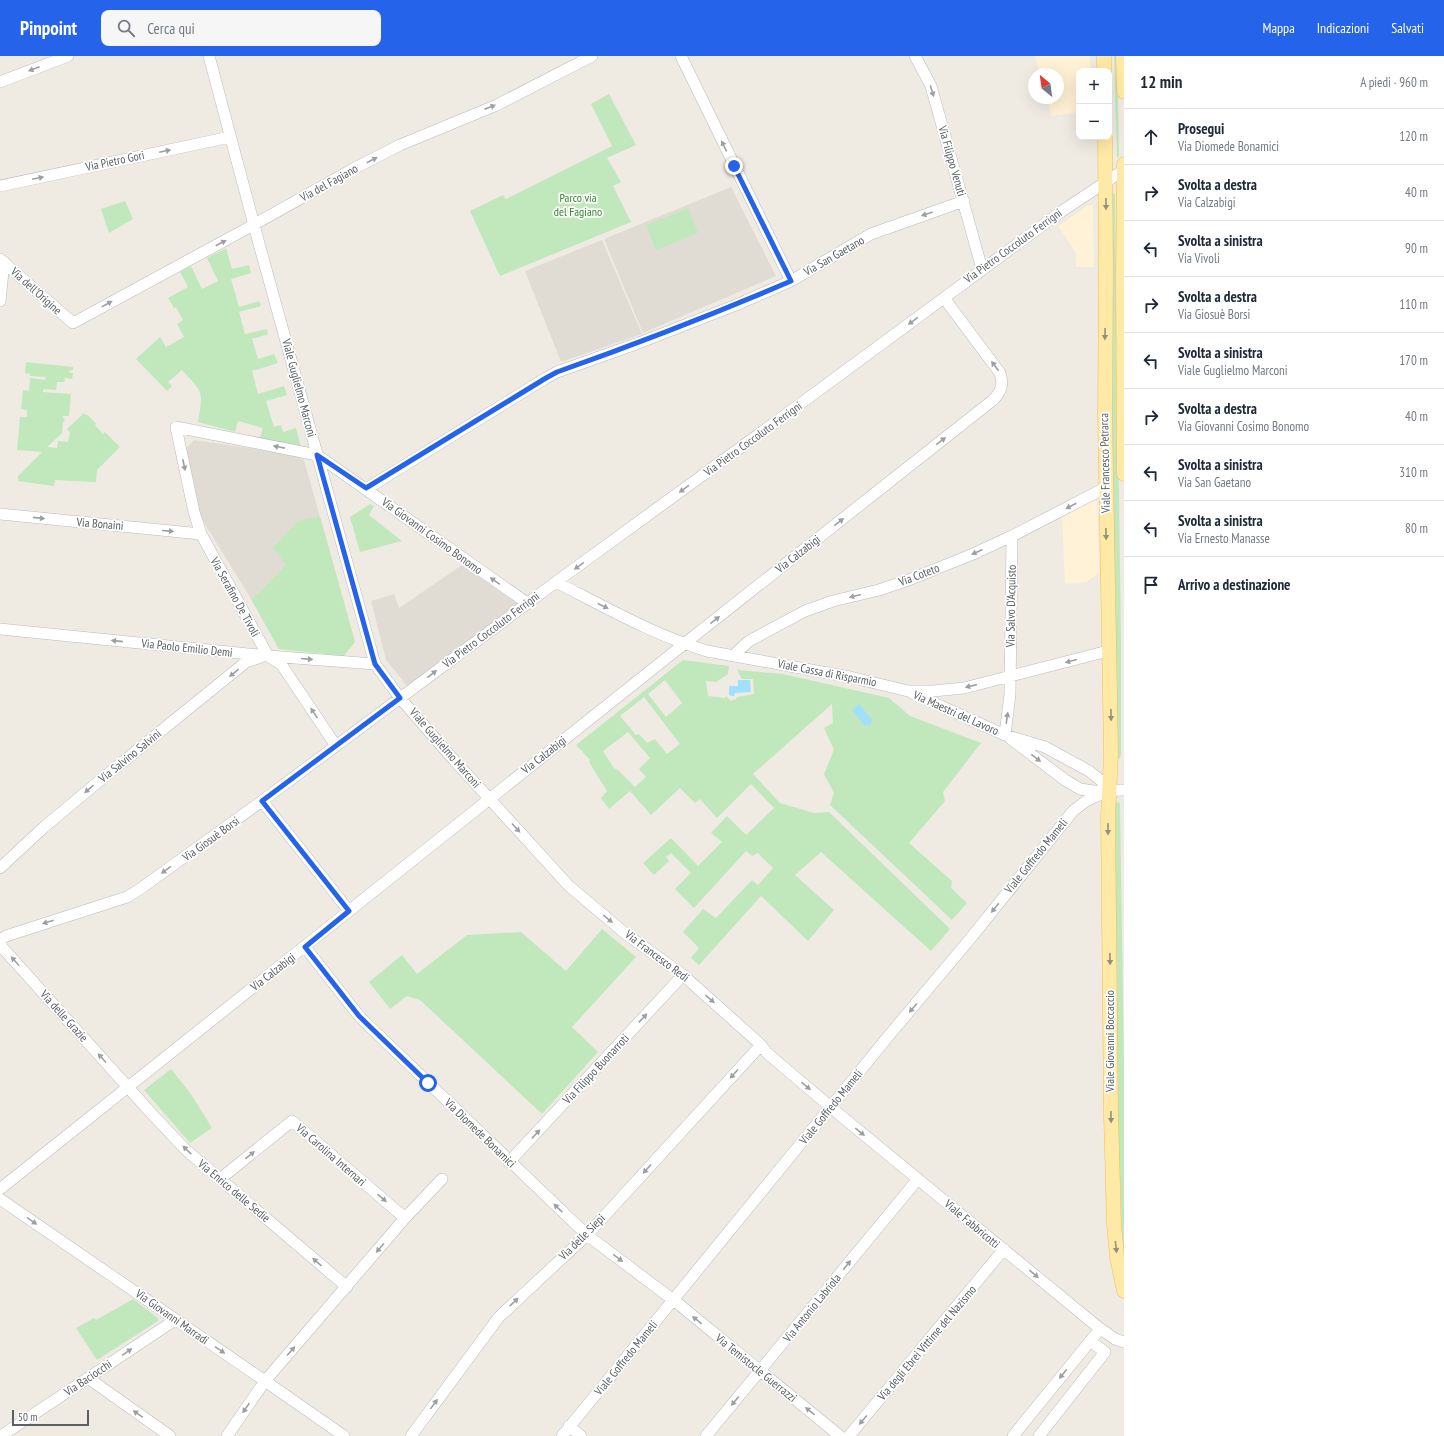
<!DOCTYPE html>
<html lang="it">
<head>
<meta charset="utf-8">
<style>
  body { margin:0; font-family:"PT Sans Narrow",sans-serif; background:#f6f6f7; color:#1f2937 }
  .controls { position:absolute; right:12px; top:12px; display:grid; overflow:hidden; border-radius:8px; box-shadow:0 4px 16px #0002 }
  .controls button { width:36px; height:36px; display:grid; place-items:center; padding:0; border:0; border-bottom:1px solid #e0e1e3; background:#fff; color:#1f2937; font:20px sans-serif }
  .compass { position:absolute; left:1028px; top:12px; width:36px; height:36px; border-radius:50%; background:#fff; box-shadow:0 4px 16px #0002; rotate:331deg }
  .scale { position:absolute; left:12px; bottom:10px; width:77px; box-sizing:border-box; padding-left:4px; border:2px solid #5a6064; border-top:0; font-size:11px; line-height:14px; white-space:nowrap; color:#5a6064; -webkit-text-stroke:3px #fff; paint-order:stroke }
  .stop { position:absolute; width:12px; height:12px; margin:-9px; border:3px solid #2563eb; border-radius:50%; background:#fff }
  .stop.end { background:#2563eb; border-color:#fff; box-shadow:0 1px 4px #0008 }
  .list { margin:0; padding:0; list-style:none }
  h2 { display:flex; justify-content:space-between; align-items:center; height:52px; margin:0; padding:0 16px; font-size:17px }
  h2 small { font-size:13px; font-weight:400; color:#747a83 }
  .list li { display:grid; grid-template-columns:26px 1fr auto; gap:12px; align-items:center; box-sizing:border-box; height:56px; padding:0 16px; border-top:1px solid #e0e1e3 }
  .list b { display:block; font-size:15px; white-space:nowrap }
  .list p { margin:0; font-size:13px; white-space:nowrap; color:#747a83 }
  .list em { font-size:13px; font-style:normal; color:#747a83 }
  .icon { flex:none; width:22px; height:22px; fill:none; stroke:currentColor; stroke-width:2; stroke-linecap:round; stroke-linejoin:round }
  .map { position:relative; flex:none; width:1124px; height:1380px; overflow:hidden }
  header { display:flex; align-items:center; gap:24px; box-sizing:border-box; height:56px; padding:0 20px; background:#2563eb; color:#fff }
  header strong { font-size:19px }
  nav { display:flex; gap:22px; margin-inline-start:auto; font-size:14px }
  .search { width:280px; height:36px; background:#f6f6f7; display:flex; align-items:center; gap:10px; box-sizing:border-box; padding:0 14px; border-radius:8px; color:#747a83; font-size:15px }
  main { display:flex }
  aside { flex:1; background:#fff }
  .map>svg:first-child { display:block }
  .commercial { fill:#fff2d6 }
  .education { fill:#e1dcd3 }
  .green { fill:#c0e8bc; fill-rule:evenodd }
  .water { fill:#a1dfff }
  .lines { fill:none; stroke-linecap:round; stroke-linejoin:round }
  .minor-casing { stroke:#b7bbc0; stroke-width:12 }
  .major-casing { stroke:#fcbb4d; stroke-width:15 }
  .minor { stroke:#fff; stroke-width:11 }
  .major { stroke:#ffe9a6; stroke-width:14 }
  .oneway { fill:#9ca0a2 }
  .oneway2 { fill:#94907b }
  .route { stroke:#2563eb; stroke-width:5 }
  .labels { text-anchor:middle; stroke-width:3.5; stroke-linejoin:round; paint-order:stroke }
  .street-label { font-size:12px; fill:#5a6064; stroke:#fff }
  .park-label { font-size:12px; fill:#32872e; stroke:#fff }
</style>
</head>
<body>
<header>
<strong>Pinpoint</strong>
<div class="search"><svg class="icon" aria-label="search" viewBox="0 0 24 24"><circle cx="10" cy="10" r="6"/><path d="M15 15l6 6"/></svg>Cerca qui</div>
<nav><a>Mappa</a><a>Indicazioni</a><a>Salvati</a></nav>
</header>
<main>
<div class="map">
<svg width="1124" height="1380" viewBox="0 0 1124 1380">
  <rect width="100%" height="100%" fill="#efebe2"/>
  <path class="commercial" d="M1035,0H1090L1091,15H1079V56L1052,60L1047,42H1058V18H1040Z
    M1093,149L1094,211H1076V197L1058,170L1087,150Z
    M1088,445H1097L1099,517L1086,526L1065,528L1062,459Z"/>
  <path class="education" d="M731,131L776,220L643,277L604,183Z
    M602,184L642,278L561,306L525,215Z
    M194,384L291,398L304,404L355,586L279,593L251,543L197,455L184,395Z
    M462,509L519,549L408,631L386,604L371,545L394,538L399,552Z"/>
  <path class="green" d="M1114,0H1117L1119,100L1117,102Z
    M609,38L636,89L607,102L621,126L613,130L631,166L500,220L470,155L503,139L506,143L612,90L591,48Z
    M1112,136L1115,138V141L1121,587V698L1119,704L1117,700C1113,512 1110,324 1112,136Z
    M125,145L133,163L109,177L101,153Z
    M688,152L698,177L656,194L646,169Z
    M226,192L232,213L249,209L251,217L231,223L239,251L259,245L261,250L239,256L245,278L267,273L268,278L252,283L258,303L274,298L278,307L252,315L258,338L284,330L287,339L266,345L274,371L281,369L283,376L296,372L301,392L260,382L263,372L238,365L235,376L198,366C203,334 204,338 182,314L168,326L172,330L167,335L136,303L160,281L166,291L184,281L177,268L183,264L176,251L174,252L168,242L188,231L180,216L191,210L202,233L218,225L207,202Z
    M26,306L73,311V314L69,315L70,317H73L72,323L65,322L64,326H57L56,334L43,333V336L71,338L69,360H62L65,364L63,366L62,377L47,391L57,392L58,385L68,386L70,376L67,373L84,357L86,359H88L96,368L95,369L103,378L105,376L120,391L97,414L96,426L55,424L54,430L18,425V420L42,396L17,394L20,361H27V354L21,353L23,334L29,335L30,322L45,324L46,321L30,320V318L25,317Z
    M370,448L374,450L369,459L402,485L360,496L350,461Z
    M320,460L355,586L344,600L279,593L251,543L259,537L286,509L273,492L298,465Z
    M683,604L729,610L728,618L716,626L706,625L708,640L725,642L726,640L731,645L736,643L737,641L754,638L753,623H742L737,614L783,618L889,642L910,660L981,687L943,736L945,745L909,787L952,825L951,832L967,847L952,864L830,749L834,737L824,718L834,694L824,672L833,667L832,648L753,718L780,747L814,757L829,756L950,873L931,895L821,796L795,819L834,854L808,885L761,840L699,909L691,902L699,892L683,876L703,853L716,862L752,824L758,829L773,812L758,797L752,800L746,795L694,852L675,833L691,817L671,797L666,801L669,805L654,819L643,807L671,782L698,810L722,786L711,777L727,760L746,779L774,752L751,728L717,762L700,743L695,747L680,732L651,759L630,735L609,753L601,742L607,735L589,706L590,704L576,689ZM665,624L682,647L666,661L648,638ZM644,641L680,688L667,698L655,683L647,687L639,678L636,679L620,660ZM628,676L650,702L639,713L646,721L635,731L618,714L614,712L603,695Z
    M1118,746L1120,748V751L1124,1011V1217L1117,1158L1115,748Z
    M602,873L636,901L572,971L598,996L542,1058L420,944L407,940L390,953L369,926L402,899L417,918L467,879L521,876L566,915Z
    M171,1013L191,1038L212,1072L190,1087L144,1034Z
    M133,1243L158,1262V1265L97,1304L76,1272L94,1262L96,1264Z"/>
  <path class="water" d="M738,624H750L751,636L735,637L734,640H731L729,638V630H738Z
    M859,648L872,664L870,670L867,668L865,670L852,654Z"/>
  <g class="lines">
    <g class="minor-casing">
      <path id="minor" d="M209,0L258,184L375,608L400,642L453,703L569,830L626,878L683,919L761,989L767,997L840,1059L1098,1271L1115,1283L1124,1286
        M681,0L791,225
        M915,0L931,30L982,213
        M0,26L68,0
        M0,130L230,81
        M0,203L73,267L246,173L353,113L400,89L497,49L592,0
        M0,245L4,206
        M366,433L546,322L557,316L636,288L736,249L791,225L871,178L964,145
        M0,458L201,478
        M556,526C605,551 654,579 707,595L850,621L908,635H933L964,632L1108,595
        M0,573L268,600L375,608
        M733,600L749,585L805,555L833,545L879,534L911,523L973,498L1012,480L1105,432
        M912,637L1005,679L1045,691L1089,715L1104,727L1110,734
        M1005,679L1010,638L1012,480
        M1011,683L1065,724L1080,733L1094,735L1124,734
        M336,690L281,608L268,600L201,478L194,456L176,371L317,399L527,547
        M262,745L349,855
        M0,812L43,772L98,726L246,606L261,601
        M0,884L6,880L127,841L140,833L262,745L556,526L777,365L1062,155L1124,114
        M0,889L152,1058L186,1094L347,1231
        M305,891L359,960L368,969L587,1179L676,1246L840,1380
        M509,1106L683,919
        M220,1123L292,1065L405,1162
        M0,1133L684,588L993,344C1001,336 1004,329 1000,317L944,242
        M0,1143L265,1325L344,1380
        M88,1322L170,1380
        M569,1370L581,1380
        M1,1380L175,1264
        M227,1380L265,1325L405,1162L442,1123
        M411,1380L499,1261L587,1179L761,989
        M562,1380L891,977L970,883L1073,755L1086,745L1110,734
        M706,1380L918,1123
        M849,1380L1004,1193
        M1013,1380L1100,1273
        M1039,1380L1105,1296L1090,1285"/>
    </g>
    <g class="major-casing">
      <path id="major" d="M1104,0V15
        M1123,0L1124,36
        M1105,81L1106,213L1105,360L1111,698L1108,761L1111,1060L1114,1168L1117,1201L1124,1235
        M1124,108L1123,222L1124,418"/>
    </g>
    <use href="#minor" class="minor"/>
    <use href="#major" class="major"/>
  </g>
  <defs><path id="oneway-solid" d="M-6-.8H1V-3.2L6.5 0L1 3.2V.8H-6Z"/></defs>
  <g class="oneway">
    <use href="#oneway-solid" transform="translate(34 13) rotate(159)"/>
    <use href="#oneway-solid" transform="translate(932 35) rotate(73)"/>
    <use href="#oneway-solid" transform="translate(490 51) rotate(-21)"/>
    <use href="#oneway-solid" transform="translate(724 90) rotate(-116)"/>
    <use href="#oneway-solid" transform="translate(165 95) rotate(-12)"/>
    <use href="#oneway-solid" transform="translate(372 104) rotate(-27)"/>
    <use href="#oneway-solid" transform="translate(38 122) rotate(-12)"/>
    <use href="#oneway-solid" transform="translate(927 158) rotate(161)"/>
    <use href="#oneway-solid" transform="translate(221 187) rotate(-28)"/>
    <use href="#oneway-solid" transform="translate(107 248) rotate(-29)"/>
    <use href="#oneway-solid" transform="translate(913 265) rotate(144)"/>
    <use href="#oneway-solid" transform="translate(995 310) rotate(-127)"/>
    <use href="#oneway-solid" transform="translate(941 385) rotate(-38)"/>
    <use href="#oneway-solid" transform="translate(279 391) rotate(-169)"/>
    <use href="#oneway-solid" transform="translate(184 409) rotate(78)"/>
    <use href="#oneway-solid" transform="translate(684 433) rotate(144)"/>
    <use href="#oneway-solid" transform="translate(1071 450) rotate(153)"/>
    <use href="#oneway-solid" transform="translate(39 462) rotate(6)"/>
    <use href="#oneway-solid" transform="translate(839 466) rotate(-38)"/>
    <use href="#oneway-solid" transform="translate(168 475) rotate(5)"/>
    <use href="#oneway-solid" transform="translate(977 496) rotate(156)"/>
    <use href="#oneway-solid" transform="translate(579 510) rotate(144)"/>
    <use href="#oneway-solid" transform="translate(495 525) rotate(-145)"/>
    <use href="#oneway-solid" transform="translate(855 540) rotate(166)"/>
    <use href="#oneway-solid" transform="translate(603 550) rotate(26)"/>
    <use href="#oneway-solid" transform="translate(715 564) rotate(-38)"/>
    <use href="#oneway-solid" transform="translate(117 585) rotate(-174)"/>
    <use href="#oneway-solid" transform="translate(307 603) rotate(5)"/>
    <use href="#oneway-solid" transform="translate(1071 605) rotate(165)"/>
    <use href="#oneway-solid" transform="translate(234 617) rotate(141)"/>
    <use href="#oneway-solid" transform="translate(432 618) rotate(-37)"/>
    <use href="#oneway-solid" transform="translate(971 630) rotate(167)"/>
    <use href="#oneway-solid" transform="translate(314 657) rotate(-124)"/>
    <use href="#oneway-solid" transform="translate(1007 662) rotate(-82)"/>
    <use href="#oneway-solid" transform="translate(1036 702) rotate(37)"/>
    <use href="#oneway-solid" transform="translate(89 733) rotate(140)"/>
    <use href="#oneway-solid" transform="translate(516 772) rotate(48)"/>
    <use href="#oneway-solid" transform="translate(166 814) rotate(144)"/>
    <use href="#oneway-solid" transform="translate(995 852) rotate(129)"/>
    <use href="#oneway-solid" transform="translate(608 863) rotate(39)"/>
    <use href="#oneway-solid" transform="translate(48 866) rotate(162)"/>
    <use href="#oneway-solid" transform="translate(15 905) rotate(-132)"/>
    <use href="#oneway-solid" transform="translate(710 943) rotate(41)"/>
    <use href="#oneway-solid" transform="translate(913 952) rotate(130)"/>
    <use href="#oneway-solid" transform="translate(643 962) rotate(-47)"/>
    <use href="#oneway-solid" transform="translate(102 1002) rotate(-132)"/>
    <use href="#oneway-solid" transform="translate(734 1018) rotate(132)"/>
    <use href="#oneway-solid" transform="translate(806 1030) rotate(40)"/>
    <use href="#oneway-solid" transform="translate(860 1076) rotate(39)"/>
    <use href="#oneway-solid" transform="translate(536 1078) rotate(-47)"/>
    <use href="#oneway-solid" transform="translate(187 1094) rotate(-136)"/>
    <use href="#oneway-solid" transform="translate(250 1099) rotate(-39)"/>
    <use href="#oneway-solid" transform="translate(647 1113) rotate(132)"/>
    <use href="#oneway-solid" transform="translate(382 1142) rotate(41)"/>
    <use href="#oneway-solid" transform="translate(558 1152) rotate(-137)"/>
    <use href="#oneway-solid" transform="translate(32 1165) rotate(34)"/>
    <use href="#oneway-solid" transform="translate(380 1192) rotate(131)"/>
    <use href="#oneway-solid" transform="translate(618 1202) rotate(37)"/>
    <use href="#oneway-solid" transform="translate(317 1206) rotate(-139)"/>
    <use href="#oneway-solid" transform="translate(847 1209) rotate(-51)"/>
    <use href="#oneway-solid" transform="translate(1034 1218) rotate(40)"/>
    <use href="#oneway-solid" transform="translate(514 1246) rotate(-43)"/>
    <use href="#oneway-solid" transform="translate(697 1264) rotate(-141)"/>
    <use href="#oneway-solid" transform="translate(220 1294) rotate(34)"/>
    <use href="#oneway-solid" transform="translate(291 1295) rotate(-49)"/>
    <use href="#oneway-solid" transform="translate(127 1296) rotate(-34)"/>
    <use href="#oneway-solid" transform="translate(1063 1318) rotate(129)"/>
    <use href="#oneway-solid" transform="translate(735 1345) rotate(130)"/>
    <use href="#oneway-solid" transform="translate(434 1348) rotate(-54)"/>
    <use href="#oneway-solid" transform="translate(246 1352) rotate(125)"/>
    <use href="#oneway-solid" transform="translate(810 1355) rotate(-141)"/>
    <use href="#oneway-solid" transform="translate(138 1358) rotate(-145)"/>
    <use href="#oneway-solid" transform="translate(863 1364) rotate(130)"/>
  </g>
  <g class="oneway2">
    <use href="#oneway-solid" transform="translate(1106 148) rotate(90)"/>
    <use href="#oneway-solid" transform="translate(1105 278) rotate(91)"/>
    <use href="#oneway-solid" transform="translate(1106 478) rotate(89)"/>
    <use href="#oneway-solid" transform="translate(1111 659) rotate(89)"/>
    <use href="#oneway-solid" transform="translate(1108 773) rotate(90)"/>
    <use href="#oneway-solid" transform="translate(1110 903) rotate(89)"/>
    <use href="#oneway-solid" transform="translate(1111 1061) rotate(89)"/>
    <use href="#oneway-solid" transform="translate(1116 1191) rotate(84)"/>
  </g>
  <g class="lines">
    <path class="route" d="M428,1027L359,960L305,891L349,855L262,745L400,642L375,608L317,399L366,432L546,322L557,316C636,288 714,258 791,225L734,110"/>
  </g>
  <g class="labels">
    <g class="street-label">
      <text transform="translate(115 105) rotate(-12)" y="4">Via Pietro Gori</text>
      <text transform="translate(952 105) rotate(74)" y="4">Via Filippo Venuti</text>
      <text transform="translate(329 127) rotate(-29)" y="4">Via del Fagiano</text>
      <text transform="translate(1013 190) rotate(-36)" y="4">Via Pietro Coccoluto Ferrigni</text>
      <text transform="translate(834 200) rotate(-30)" y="4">Via San Gaetano</text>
      <text transform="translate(36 235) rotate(42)" y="4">Via dell'Origine</text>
      <text transform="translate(299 332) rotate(75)" y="4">Viale Guglielmo Marconi</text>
      <text transform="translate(753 383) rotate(-36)" y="4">Via Pietro Coccoluto Ferrigni</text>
      <text transform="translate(1105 407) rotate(-91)" y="4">Viale Francesco Petrarca</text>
      <text transform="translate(100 468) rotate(5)" y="4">Via Bonaini</text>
      <text transform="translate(432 480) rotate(36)" y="4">Via Giovanni Cosimo Bonomo</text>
      <text transform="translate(798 498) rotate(-38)" y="4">Via Calzabigi</text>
      <text transform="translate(919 519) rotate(-21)" y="4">Via Coteto</text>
      <text transform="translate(235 541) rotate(61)" y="4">Via Serafino De Tivoli</text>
      <text transform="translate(1011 550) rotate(-89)" y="4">Via Salvo D'Acquisto</text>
      <text transform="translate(491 574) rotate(-37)" y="4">Via Pietro Coccoluto Ferrigni</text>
      <text transform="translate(187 592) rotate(6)" y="4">Via Paolo Emilio Demi</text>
      <text transform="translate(827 617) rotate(11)" y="4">Viale Cassa di Risparmio</text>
      <text transform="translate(956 657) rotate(24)" y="4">Via Maestri del Lavoro</text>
      <text transform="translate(445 692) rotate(49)" y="4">Viale Guglielmo Marconi</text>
      <text transform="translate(544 699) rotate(-38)" y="4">Via Calzabigi</text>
      <text transform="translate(130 700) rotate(-39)" y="4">Via Salvino Salvini</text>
      <text transform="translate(211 783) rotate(-36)" y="4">Via Giosuè Borsi</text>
      <text transform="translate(1036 800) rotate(-51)" y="4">Viale Goffredo Mameli</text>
      <text transform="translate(657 900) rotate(37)" y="4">Via Francesco Redi</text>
      <text transform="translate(273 916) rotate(-38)" y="4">Via Calzabigi</text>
      <text transform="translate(64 960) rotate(48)" y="4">Via delle Grazie</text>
      <text transform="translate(1110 985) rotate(-90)" y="4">Viale Giovanni Boccaccio</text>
      <text transform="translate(596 1013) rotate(-47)" y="4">Via Filippo Buonarroti</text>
      <text transform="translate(831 1051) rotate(-51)" y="4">Viale Goffredo Mameli</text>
      <text transform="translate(480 1077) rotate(44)" y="4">Via Diomede Bonamici</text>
      <text transform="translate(331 1099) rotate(41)" y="4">Via Carolina Internari</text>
      <text transform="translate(234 1135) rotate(40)" y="4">Via Enrico delle Sedie</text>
      <text transform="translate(972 1168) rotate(40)" y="4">Viale Fabbricotti</text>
      <text transform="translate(582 1181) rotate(-45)" y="4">Via delle Siepi</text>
      <text transform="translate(812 1252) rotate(-51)" y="4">Via Antonio Labriola</text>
      <text transform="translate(172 1261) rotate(35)" y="4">Via Giovanni Marradi</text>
      <text transform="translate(927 1287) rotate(-50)" y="4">Via degli Ebrei Vittime del Nazismo</text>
      <text transform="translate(626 1302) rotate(-51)" y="4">Viale Goffredo Mameli</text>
      <text transform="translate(756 1312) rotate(39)" y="4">Via Temistocle Guerrazzi</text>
      <text transform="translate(88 1322) rotate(-34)" y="4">Via Baciocchi</text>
    </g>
    <g class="park-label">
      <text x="578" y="146">Parco via<tspan x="578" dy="14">del Fagiano</tspan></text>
    </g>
  </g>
</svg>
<div class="controls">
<button>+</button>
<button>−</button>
</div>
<svg class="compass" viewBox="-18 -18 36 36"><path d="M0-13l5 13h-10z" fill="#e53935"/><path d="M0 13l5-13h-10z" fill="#747a83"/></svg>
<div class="scale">50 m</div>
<div class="stop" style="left:428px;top:1027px"></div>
<div class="stop end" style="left:734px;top:110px"></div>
</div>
<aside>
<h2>12 min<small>A piedi · 960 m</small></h2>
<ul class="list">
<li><svg class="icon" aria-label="ahead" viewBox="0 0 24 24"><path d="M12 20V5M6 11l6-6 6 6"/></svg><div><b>Prosegui</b><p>Via Diomede Bonamici</p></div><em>120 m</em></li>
<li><svg class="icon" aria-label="right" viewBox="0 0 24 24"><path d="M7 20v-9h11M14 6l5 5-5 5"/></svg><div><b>Svolta a destra</b><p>Via Calzabigi</p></div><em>40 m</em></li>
<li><svg class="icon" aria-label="left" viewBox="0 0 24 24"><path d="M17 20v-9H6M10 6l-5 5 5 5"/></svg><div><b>Svolta a sinistra</b><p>Via Vivoli</p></div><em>90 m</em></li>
<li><svg class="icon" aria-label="right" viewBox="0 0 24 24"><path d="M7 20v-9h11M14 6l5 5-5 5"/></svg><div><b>Svolta a destra</b><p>Via Giosuè Borsi</p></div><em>110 m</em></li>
<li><svg class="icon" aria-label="left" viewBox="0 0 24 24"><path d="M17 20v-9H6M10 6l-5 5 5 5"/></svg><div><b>Svolta a sinistra</b><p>Viale Guglielmo Marconi</p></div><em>170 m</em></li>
<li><svg class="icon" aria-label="right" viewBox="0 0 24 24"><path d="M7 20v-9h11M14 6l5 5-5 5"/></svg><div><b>Svolta a destra</b><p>Via Giovanni Cosimo Bonomo</p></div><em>40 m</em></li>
<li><svg class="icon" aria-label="left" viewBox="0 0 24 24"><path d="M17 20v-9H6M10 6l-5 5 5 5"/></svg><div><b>Svolta a sinistra</b><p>Via San Gaetano</p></div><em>310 m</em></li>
<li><svg class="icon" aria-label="left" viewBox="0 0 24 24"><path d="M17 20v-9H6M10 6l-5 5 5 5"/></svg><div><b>Svolta a sinistra</b><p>Via Ernesto Manasse</p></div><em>80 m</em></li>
<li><svg class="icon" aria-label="arrive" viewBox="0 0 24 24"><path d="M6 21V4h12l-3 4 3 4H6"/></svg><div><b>Arrivo a destinazione</b></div></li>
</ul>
</aside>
</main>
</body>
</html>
